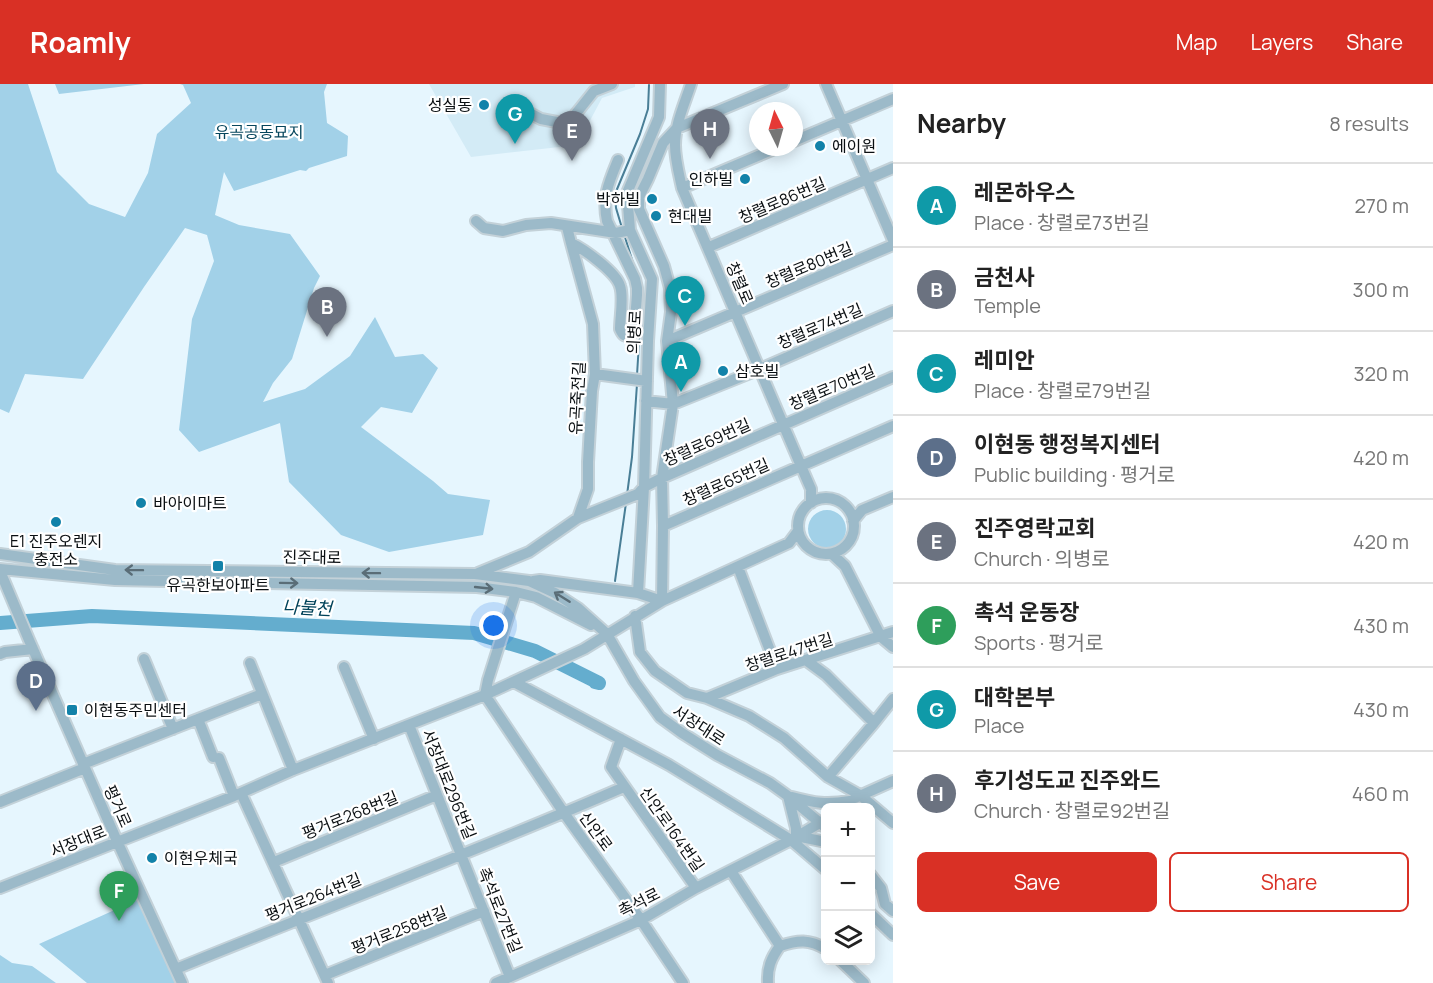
<!DOCTYPE html>
<html lang="en">
<head>
<meta charset="utf-8">
<style>
  body { margin:0; font-family:Manrope,"Noto Sans KR",sans-serif; background:#f6f6f6; color:#222 }
  .controls { position:absolute; right:18px; bottom:18px; display:grid; overflow:hidden; border-radius:9px; box-shadow:0 3px 15px #0003 }
  .controls button { width:54px; height:54px; display:grid; place-items:center; padding:0; border:0; border-bottom:2px solid #e0e0e0; background:#fff; color:#222; font:30px sans-serif }
  .compass { position:absolute; left:749px; top:18px; width:54px; height:54px; border-radius:50%; background:#fff; box-shadow:0 3px 15px #0003; rotate:355deg }
  .you { position:absolute; left:494px; top:542px; width:21px; height:21px; margin:-15px; border:4px solid #fff; border-radius:50%; background:#1a73e8; box-shadow:0 0 0 9px #1a73e833 }
  .badge { display:grid; place-items:center; width:39px; height:39px; border-radius:50%; background:#d93025; color:#fff; font-size:20px; font-weight:700 }
  .pin { position:absolute; translate:-50% -50px; filter:drop-shadow(0 2px 3px #0008) }
  .pin::after { content:''; position:absolute; top:32px; width:21px; height:18px; background:inherit; clip-path:polygon(0 0,100% 0,50% 100%) }
  .list { margin:0; padding:0; list-style:none }
  h2 { display:flex; justify-content:space-between; align-items:center; height:78px; margin:0; padding:0 24px; font-size:26px }
  h2 small { font-size:20px; font-weight:400; color:#767676 }
  .list li { display:grid; grid-template-columns:39px 1fr auto; gap:18px; align-items:center; box-sizing:border-box; height:84px; padding:0 24px; border-top:2px solid #e0e0e0 }
  .list b { display:block; font-size:22px; white-space:nowrap }
  .list p { margin:0; font-size:20px; white-space:nowrap; color:#767676 }
  .list em { font-size:20px; font-style:normal; color:#767676 }
  .actions { display:flex; gap:12px; padding:18px 24px }
  .actions a { flex:1; padding:14px 0; border:2px solid #d93025; border-radius:9px; text-align:center; font-size:21px; color:#d93025 }
  .actions .main { background:#d93025; color:#fff }
  .icon { flex:none; width:33px; height:33px; fill:none; stroke:currentColor; stroke-width:2; stroke-linecap:round; stroke-linejoin:round }
  .map { position:relative; flex:none; width:893px; height:899px; overflow:hidden }
  header { display:flex; align-items:center; gap:36px; box-sizing:border-box; height:84px; padding:0 30px; background:#d93025; color:#fff }
  header strong { font-size:28px }
  nav { display:flex; gap:33px; margin-inline-start:auto; font-size:21px }
  main { display:flex }
  aside { flex:1; background:#fff }
  .map>svg:first-child { display:block }
  .built { fill:#d3ebf6 }
  .green { fill:#a2d1e8 }
  .lines { fill:none; stroke-linecap:round; stroke-linejoin:round }
  .stream { stroke:#497e96; stroke-width:2 }
  .river { stroke:#64adce; stroke-width:14 }
  .minor-casing { stroke:#c3d1d8; stroke-width:14 }
  .minor { stroke:#9cbac9; stroke-width:10 }
  .oneway { stroke:#5a6d77 }
  .poi-dot { fill:#1282a9; stroke:#fff; stroke-width:2 }
  .labels { text-anchor:middle; stroke-width:4.5; stroke-linejoin:round; paint-order:stroke }
  .poi-label { font-size:16px; fill:#0a0f12; stroke:#fff; text-anchor:start }
  .park-label { font-size:16px; fill:#06465d; stroke:#fff }
  .street-label { font-size:16px; fill:#0a0f12; stroke:#fff }
  .water-label { font-size:18px; font-style:italic; fill:#004259; stroke:#fff }
</style>
</head>
<body>
<header>
<strong>Roamly</strong>
<nav><a>Map</a><a>Layers</a><a>Share</a></nav>
</header>
<main>
<div class="map">
<svg width="893" height="899" viewBox="0 0 893 899">
  <rect width="100%" height="100%" fill="#e6f6fe"/>
  <path class="built" d="M429,0H635V3L602,14L577,61L471,73Z"/>
  <path class="green" d="M0,0H28L57,88L89,120L125,133L148,89L157,50L191,19L183,1L180,0H327L324,8L327,39L348,52L347,72L309,84L306,87L300,86L234,107L224,88L215,131L239,141L290,150L320,192L314,204L292,275L273,299L263,318L305,305L350,272L375,233L395,273L423,270L438,284L412,329L381,323L361,343L433,397L448,410L490,416L483,451L389,468L341,451L289,398L280,339L199,368L179,346L192,235L214,177L207,151L185,144L144,203L83,295L25,290L9,329L0,325Z
    M55,0H144L59,10Z
    M808 445a19 19 0 1 1 38 0a19 19 0 1 1-38 0Z
    M139,815L175,899H87L39,860Z
    M0,871L12,879L32,882L56,899H0Z"/>
  <g class="lines">
    <path class="stream" d="M622,144L616,124L615,110L640,50L648,25L649,1
      M624,150L634,182
      M637,291L642,210
      M627,411L632,373L637,300
      M615,497L626,419"/>
    <path class="river" d="M0,539L92,532L474,549L535,567L599,599L595,598"/>
    <g class="minor-casing">
      <path id="minor" d="M691,0C685,19 675,40 675,61C675,75 679,90 682,104L801,382L811,405V419
        M826,0L893,156
        M518,23L541,35L562,39L570,37L594,7L612,0
        M794,57L893,15
        M682,104L779,63
        M476,137L484,144L503,147L526,141L551,139L616,149L630,146
        M567,143L571,159L593,240L595,290L592,307L588,378V405L578,434
        M571,159C584,165 616,188 620,202C624,213 620,233 620,245C623,252 625,253 632,252L634,249L637,211V204L635,195L607,137C602,113 609,98 618,76
        M709,163L893,84
        M667,257L893,161
        M595,290L647,297
        M646,317L673,320L760,285L893,227
        M798 442a28 28 0 1 1 56 0a28 28 0 1 1-56 0Z
        M853,437L862,426L893,413
        M663,442L893,342
        M0,470L115,486L475,490L529,497L555,509L578,524L607,550L634,597L660,633L682,649L717,671L770,699L788,712L826,744
        M832,470L845,482L881,553L893,563
        M738,483L777,585
        M0,485L115,496L477,503L516,508L536,513L591,541
        M0,487L29,556L117,757L182,899
        M478,489L529,468L578,434L638,410L644,403L662,394L893,293
        M533,497L540,496L638,509L662,517L663,442L662,394L673,320L667,257L671,228L670,204L664,182L639,125V113L648,95L663,59L677,44L783,0
        M516,508L488,596L485,611L564,729L641,836L683,899
        M638,509L644,403L648,257L652,195L630,146L627,109L659,33L660,0
        M635,532L640,568L655,587L687,609L707,614L749,632L784,654L828,693L860,711L893,739
        M0,570L5,568L33,565
        M144,575L173,645
        M807,577L826,591L874,639
        M250,579L293,686
        M344,583L374,655
        M514,598L669,681L791,756L826,786
        M707,614L777,585L893,548
        M198,635L213,673
        M409,641L510,893
        M621,655L611,683L696,804
        M219,674L234,712
        M83,680L262,610
        M828,693L874,639L893,615
        M241,709L328,899
        M788,712L796,744V752L826,758
        M792,713C815,719 826,721 850,717
        M855,714L893,697
        M0,718L85,684
        M274,778L437,711
        M731,787L780,862
        M870,790L881,804L885,820L893,827
        M0,804L234,712L293,686L485,611L584,565L662,517L789,459L798,447
        M870,829L893,851
        M780,862C798,856 809,855 826,865
        M840,876L864,899
        M176,885C325,824 477,767 624,703
        M325,891L484,827
        M496,899L641,836L696,804L791,756L823,737
        M768,899C767,884 771,874 780,862"/>
    </g>
    <use href="#minor" class="minor"/>
  </g>
  <defs><path id="oneway-shaft" d="M-6 0H5M1.5-3L5.5 0L1.5 3" fill="none" stroke-width="1.6" stroke-linecap="round" stroke-linejoin="round" transform="scale(1.5)"/></defs>
  <g class="oneway">
    <use href="#oneway-shaft" transform="translate(134 486) rotate(-179)"/>
    <use href="#oneway-shaft" transform="translate(371 489) rotate(-179)"/>
    <use href="#oneway-shaft" transform="translate(289 499) rotate(1)"/>
    <use href="#oneway-shaft" transform="translate(484 504) rotate(6)"/>
    <use href="#oneway-shaft" transform="translate(562 513) rotate(-148)"/>
  </g>
  <g class="poi-dot">
    <circle cx="484" cy="21" r="6"/>
    <circle cx="820" cy="62" r="6"/>
    <circle cx="745" cy="95" r="6"/>
    <circle cx="652" cy="115" r="6"/>
    <circle cx="656" cy="132" r="6"/>
    <circle cx="723" cy="287" r="6"/>
    <circle cx="141" cy="419" r="6"/>
    <circle cx="56" cy="438" r="6"/>
    <rect x="212" y="476" width="12" height="12" rx="3"/>
    <rect x="66" y="620" width="12" height="12" rx="3"/>
    <circle cx="152" cy="774" r="6"/>
  </g>
  <g class="labels">
    <g class="poi-label">
      <text x="472" y="27" text-anchor="end">성실동</text>
      <text x="832" y="68">에이원</text>
      <text x="733" y="101" text-anchor="end">인하빌</text>
      <text x="640" y="121" text-anchor="end">박하빌</text>
      <text x="668" y="138">현대빌</text>
      <text x="735" y="293">삼호빌</text>
      <text x="153" y="425">바아이마트</text>
      <text x="56" y="463" text-anchor="middle">E1 진주오렌지<tspan x="56" dy="18">충전소</tspan></text>
      <text x="218" y="507" text-anchor="middle">유곡한보아파트</text>
      <text x="84" y="632">이현동주민센터</text>
      <text x="164" y="780">이현우체국</text>
    </g>
    <g class="park-label">
      <text x="259" y="54">유곡공동묘지</text>
    </g>
    <g class="street-label">
      <text transform="translate(782 116) rotate(-23)" y="6">창렬로86번길</text>
      <text transform="translate(809 181) rotate(-23)" y="6">창렬로80번길</text>
      <text transform="translate(740 199) rotate(67)" y="6">창렬로</text>
      <text transform="translate(820 242) rotate(-23)" y="6">창렬로74번길</text>
      <text transform="translate(634 248) rotate(-87)" y="6">의병로</text>
      <text transform="translate(832 303) rotate(-23)" y="6">창렬로70번길</text>
      <text transform="translate(577 314) rotate(-87)" y="6">유곡죽전길</text>
      <text transform="translate(707 358) rotate(-24)" y="6">창렬로69번길</text>
      <text transform="translate(726 398) rotate(-24)" y="6">창렬로65번길</text>
      <text transform="translate(312 473) rotate(1)" y="6">진주대로</text>
      <text transform="translate(789 568) rotate(-18)" y="6">창렬로47번길</text>
      <text transform="translate(699 641) rotate(33)" y="6">서장대로</text>
      <text transform="translate(449 700) rotate(68)" y="6">서장대로296번길</text>
      <text transform="translate(118 722) rotate(66)" y="6">평거로</text>
      <text transform="translate(350 731) rotate(-22)" y="6">평거로268번길</text>
      <text transform="translate(672 745) rotate(55)" y="6">신안로164번길</text>
      <text transform="translate(596 747) rotate(54)" y="6">신안로</text>
      <text transform="translate(78 757) rotate(-22)" y="6">서장대로</text>
      <text transform="translate(313 813) rotate(-22)" y="6">평거로264번길</text>
      <text transform="translate(639 818) rotate(-27)" y="6">촉석로</text>
      <text transform="translate(500 826) rotate(68)" y="6">촉석로27번길</text>
      <text transform="translate(399 846) rotate(-22)" y="6">평거로258번길</text>
    </g>
    <g class="water-label">
      <text transform="translate(307 524) rotate(3)" y="6">나불천</text>
    </g>
  </g>
</svg>
<div class="controls">
<button>+</button>
<button>−</button>
<button><svg class="icon" aria-label="layers" viewBox="0 0 24 24"><path d="M12 4l9 5-9 5-9-5zM3 14l9 5 9-5"/></svg></button>
</div>
<svg class="compass" viewBox="-18 -18 36 36"><path d="M0-13l5 13h-10z" fill="#e53935"/><path d="M0 13l5-13h-10z" fill="#767676"/></svg>
<div class="you"></div>
<div class="pin badge" style="left:681px;top:308px;background:#0f9aa8">A</div>
<div class="pin badge" style="left:327px;top:253px;background:#6b7280">B</div>
<div class="pin badge" style="left:685px;top:242px;background:#0f9aa8">C</div>
<div class="pin badge" style="left:36px;top:627px;background:#5c6f8a">D</div>
<div class="pin badge" style="left:572px;top:77px;background:#6b7280">E</div>
<div class="pin badge" style="left:119px;top:837px;background:#2e9e5b">F</div>
<div class="pin badge" style="left:515px;top:60px;background:#0f9aa8">G</div>
<div class="pin badge" style="left:710px;top:75px;background:#6b7280">H</div>
</div>
<aside>
<h2>Nearby<small>8 results</small></h2>
<ul class="list">
<li><span class="badge" style="background:#0f9aa8">A</span><div><b>레몬하우스</b><p>Place · 창렬로73번길</p></div><em>270 m</em></li>
<li><span class="badge" style="background:#6b7280">B</span><div><b>금천사</b><p>Temple</p></div><em>300 m</em></li>
<li><span class="badge" style="background:#0f9aa8">C</span><div><b>레미안</b><p>Place · 창렬로79번길</p></div><em>320 m</em></li>
<li><span class="badge" style="background:#5c6f8a">D</span><div><b>이현동 행정복지센터</b><p>Public building · 평거로</p></div><em>420 m</em></li>
<li><span class="badge" style="background:#6b7280">E</span><div><b>진주영락교회</b><p>Church · 의병로</p></div><em>420 m</em></li>
<li><span class="badge" style="background:#2e9e5b">F</span><div><b>촉석 운동장</b><p>Sports · 평거로</p></div><em>430 m</em></li>
<li><span class="badge" style="background:#0f9aa8">G</span><div><b>대학본부</b><p>Place</p></div><em>430 m</em></li>
<li><span class="badge" style="background:#6b7280">H</span><div><b>후기성도교 진주와드</b><p>Church · 창렬로92번길</p></div><em>460 m</em></li>
</ul>
<div class="actions"><a class="main">Save</a><a>Share</a></div>
</aside>
</main>
</body>
</html>
